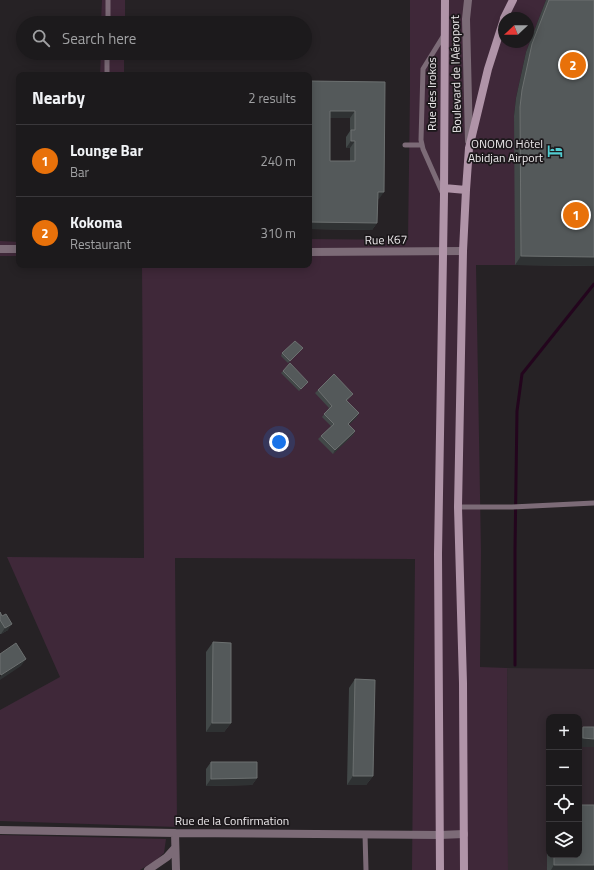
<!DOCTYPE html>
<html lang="en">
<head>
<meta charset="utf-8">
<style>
  body { margin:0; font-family:"Titillium Web",sans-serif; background:#252325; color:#f1f3f6 }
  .controls { position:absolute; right:12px; bottom:12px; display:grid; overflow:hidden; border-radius:8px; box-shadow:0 2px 10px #0003 }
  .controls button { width:36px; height:36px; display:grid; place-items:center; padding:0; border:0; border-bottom:1px solid #3a383b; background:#1c1a1c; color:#f1f3f6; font:20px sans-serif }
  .compass { position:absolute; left:498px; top:12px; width:36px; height:36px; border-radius:50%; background:#1c1a1c; box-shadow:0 2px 10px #0003; rotate:248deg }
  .you { position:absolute; left:279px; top:442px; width:14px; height:14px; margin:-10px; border:3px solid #fff; border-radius:50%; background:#1a73e8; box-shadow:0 0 0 6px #1a73e833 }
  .badge { display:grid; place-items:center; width:26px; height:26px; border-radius:50%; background:#0f766e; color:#fff; font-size:13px; font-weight:700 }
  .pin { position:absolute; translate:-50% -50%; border:2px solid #fff; box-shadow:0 1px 4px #0006 }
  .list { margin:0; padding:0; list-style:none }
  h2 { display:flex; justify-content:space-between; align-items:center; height:52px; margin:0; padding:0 16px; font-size:17px }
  h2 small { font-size:13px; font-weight:400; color:#a0a1a3 }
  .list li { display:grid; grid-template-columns:26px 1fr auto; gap:12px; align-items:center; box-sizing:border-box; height:72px; padding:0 16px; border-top:1px solid #3a383b }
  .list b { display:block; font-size:15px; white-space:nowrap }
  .list p { margin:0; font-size:13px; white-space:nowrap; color:#a0a1a3 }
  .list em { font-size:13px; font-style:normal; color:#a0a1a3 }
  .icon { flex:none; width:22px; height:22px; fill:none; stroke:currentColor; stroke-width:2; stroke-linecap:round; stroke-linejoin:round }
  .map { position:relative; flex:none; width:594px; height:870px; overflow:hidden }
  .search { position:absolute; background:#1c1a1c; box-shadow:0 2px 10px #0003; left:16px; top:16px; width:296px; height:44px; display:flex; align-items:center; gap:10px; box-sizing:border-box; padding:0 14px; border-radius:22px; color:#a0a1a3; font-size:15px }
  .panel { position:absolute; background:#1c1a1c; box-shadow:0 2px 10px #0003; left:16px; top:72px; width:296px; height:196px; border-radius:8px }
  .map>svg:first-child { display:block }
  .built { fill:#342a31; fill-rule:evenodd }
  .green { fill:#3f2839; fill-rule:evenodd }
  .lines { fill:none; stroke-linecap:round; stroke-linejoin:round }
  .stream { stroke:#23051d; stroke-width:3 }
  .service { stroke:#7c6b77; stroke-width:5 }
  .minor { stroke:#7c6b77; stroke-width:8 }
  .secondary { stroke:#b094a8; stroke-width:8 }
  .wall { fill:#424848; fill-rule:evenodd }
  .shaded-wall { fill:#2f3233 }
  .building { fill:#54595a; stroke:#6c7070; fill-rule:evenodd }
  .labels { text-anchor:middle; stroke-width:3.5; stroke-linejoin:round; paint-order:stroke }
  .street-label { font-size:12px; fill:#ece9eb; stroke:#1c181b }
  .poi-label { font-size:12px; fill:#ece9eb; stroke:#1c181b; text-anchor:end }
</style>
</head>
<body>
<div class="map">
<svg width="594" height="870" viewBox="0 0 594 870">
  <rect width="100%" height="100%" fill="#262225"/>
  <path class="built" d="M507,668L594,669V870H508ZM549,717H579V855H549Z"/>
  <path class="green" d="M102,0H125V23H101Z
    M410,0H546L526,52L516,98L514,116L516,185L515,265H476L481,552L480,667L507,668L508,870H412L415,559L175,558L177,827L0,821V710L60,677L7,557L144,558L142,265H309V239L408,240L410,91ZM504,18H528V42H504Z
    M101,53H124V75H100Z
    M0,241L19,242V256H0Z
    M0,835L166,839L164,853L155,861L140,870H0Z"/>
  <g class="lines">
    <path class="stream" d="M515,665V549L517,411L522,374L594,284"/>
    <path class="service" d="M108,23V0
      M107,75V53
      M405,145H422
      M442,192L423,149L421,140L423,69L444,35
      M458,507H512L594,503
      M365,834L366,870"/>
    <path class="minor" d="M468,0L466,19L469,141
      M0,249H19
      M309,252L463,251
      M0,830L175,833L440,835L464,834
      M175,833L176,870
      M148,870L167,857L175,848"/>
    <path class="secondary" d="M504,18L513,0
      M444,188L466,190
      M440,870L438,554L444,195L445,0
      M464,870L463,683L458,507L463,251L466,190L469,148L488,69L504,19"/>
  </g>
  <path class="wall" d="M546,0H594V266L515,265L514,116L516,98L526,52Z
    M309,81L385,82L379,199H378L377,223L372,230L309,229ZM330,118H350V131L346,137V148H350V161H330Z
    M303,348L288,363L281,356L282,353Z
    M283,371L308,382L299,391L281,373Z
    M318,390L353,394L347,401L357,417L348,425L355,431L353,435L333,454L318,439L331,426L322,417L329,408L315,393Z
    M0,612L8,630L1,634H0Z
    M213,642L231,723L224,732H206V652Z
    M355,679L373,776L366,785H347L349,688Z
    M583,727L594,747H579V733Z
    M211,762L257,778L252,785L206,786V769Z
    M549,811V855H579L594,870H547V814Z"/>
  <path class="shaded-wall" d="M330,111H355L350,118H326Z
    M351,141H355L350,148H346Z
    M378,192H384L379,199H373Z
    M309,222L377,223L372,230L309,229Z
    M521,256L594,257V266L515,265Z
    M359,413L357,417L346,428L348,424Z
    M355,431L353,435L333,454L335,450Z
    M12,624L8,630L1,634L5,628Z
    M26,659L21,666L0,680V677L1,675Z
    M212,723H231L224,732H206Z
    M583,738L594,739V747H579V744Z
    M353,776H373L366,785H347Z
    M257,778L252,785L206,786L211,779Z
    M554,865H594V870H551Z"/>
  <path class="building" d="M549,0H594V257L521,256L520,107L522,90L532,44Z
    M309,81L385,82L384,192H378L377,223L309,222ZM330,111H355V130H351V141H355V161H330Z
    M295,341L303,348L290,361L282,353Z
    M290,363L308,382L301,389L283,371Z
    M334,374L353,394L346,400L359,413L348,424L355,431L335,450L321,436L334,424L324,414L332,406L318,390Z
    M0,612L2,616L6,614L12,624L5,628L0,620Z
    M213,642L231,643V723H212Z
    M16,643L26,659L1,675L0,673V654Z
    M355,679L375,680L373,776H353Z
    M583,727H594V739L583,738Z
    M211,762H257V778L211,779Z
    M579,805H594V865H554V855H579Z"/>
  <defs>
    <g id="hotel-bare" transform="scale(1.2)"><path d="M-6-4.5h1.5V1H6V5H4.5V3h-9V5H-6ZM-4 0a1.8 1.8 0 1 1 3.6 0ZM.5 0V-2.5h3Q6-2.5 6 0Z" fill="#52ccd0" stroke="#1c181b" stroke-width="2.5" paint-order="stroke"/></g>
  </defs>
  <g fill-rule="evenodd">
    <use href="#hotel-bare" x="555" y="151"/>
  </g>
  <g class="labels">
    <g class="street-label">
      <text transform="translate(456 74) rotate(-91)" y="4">Boulevard de l'Aéroport</text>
      <text transform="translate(432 94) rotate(-90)" y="4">Rue des Irokos</text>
      <text transform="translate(386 240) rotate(-1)" y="4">Rue K67</text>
      <text x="232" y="825">Rue de la Confirmation</text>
    </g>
    <g class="poi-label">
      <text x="543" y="148">ONOMO Hôtel<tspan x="543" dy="14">Abidjan Airport</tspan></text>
    </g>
  </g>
</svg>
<div class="controls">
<button>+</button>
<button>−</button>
<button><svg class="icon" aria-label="locate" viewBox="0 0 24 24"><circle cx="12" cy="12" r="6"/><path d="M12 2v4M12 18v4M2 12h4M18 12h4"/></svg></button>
<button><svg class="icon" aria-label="layers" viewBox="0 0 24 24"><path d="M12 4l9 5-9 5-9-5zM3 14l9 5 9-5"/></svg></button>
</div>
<svg class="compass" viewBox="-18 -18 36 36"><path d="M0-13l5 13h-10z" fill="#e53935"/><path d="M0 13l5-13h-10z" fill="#a0a1a3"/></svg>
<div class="you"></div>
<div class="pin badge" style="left:576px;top:215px;background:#e8710a">1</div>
<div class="pin badge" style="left:573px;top:65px;background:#e8710a">2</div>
<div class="search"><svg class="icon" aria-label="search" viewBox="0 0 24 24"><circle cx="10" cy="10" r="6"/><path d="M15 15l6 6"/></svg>Search here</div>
<section class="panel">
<h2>Nearby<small>2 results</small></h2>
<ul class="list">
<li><span class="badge" style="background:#e8710a">1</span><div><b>Lounge Bar</b><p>Bar</p></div><em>240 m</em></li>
<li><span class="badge" style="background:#e8710a">2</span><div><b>Kokoma</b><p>Restaurant</p></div><em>310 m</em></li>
</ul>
</section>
</div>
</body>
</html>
